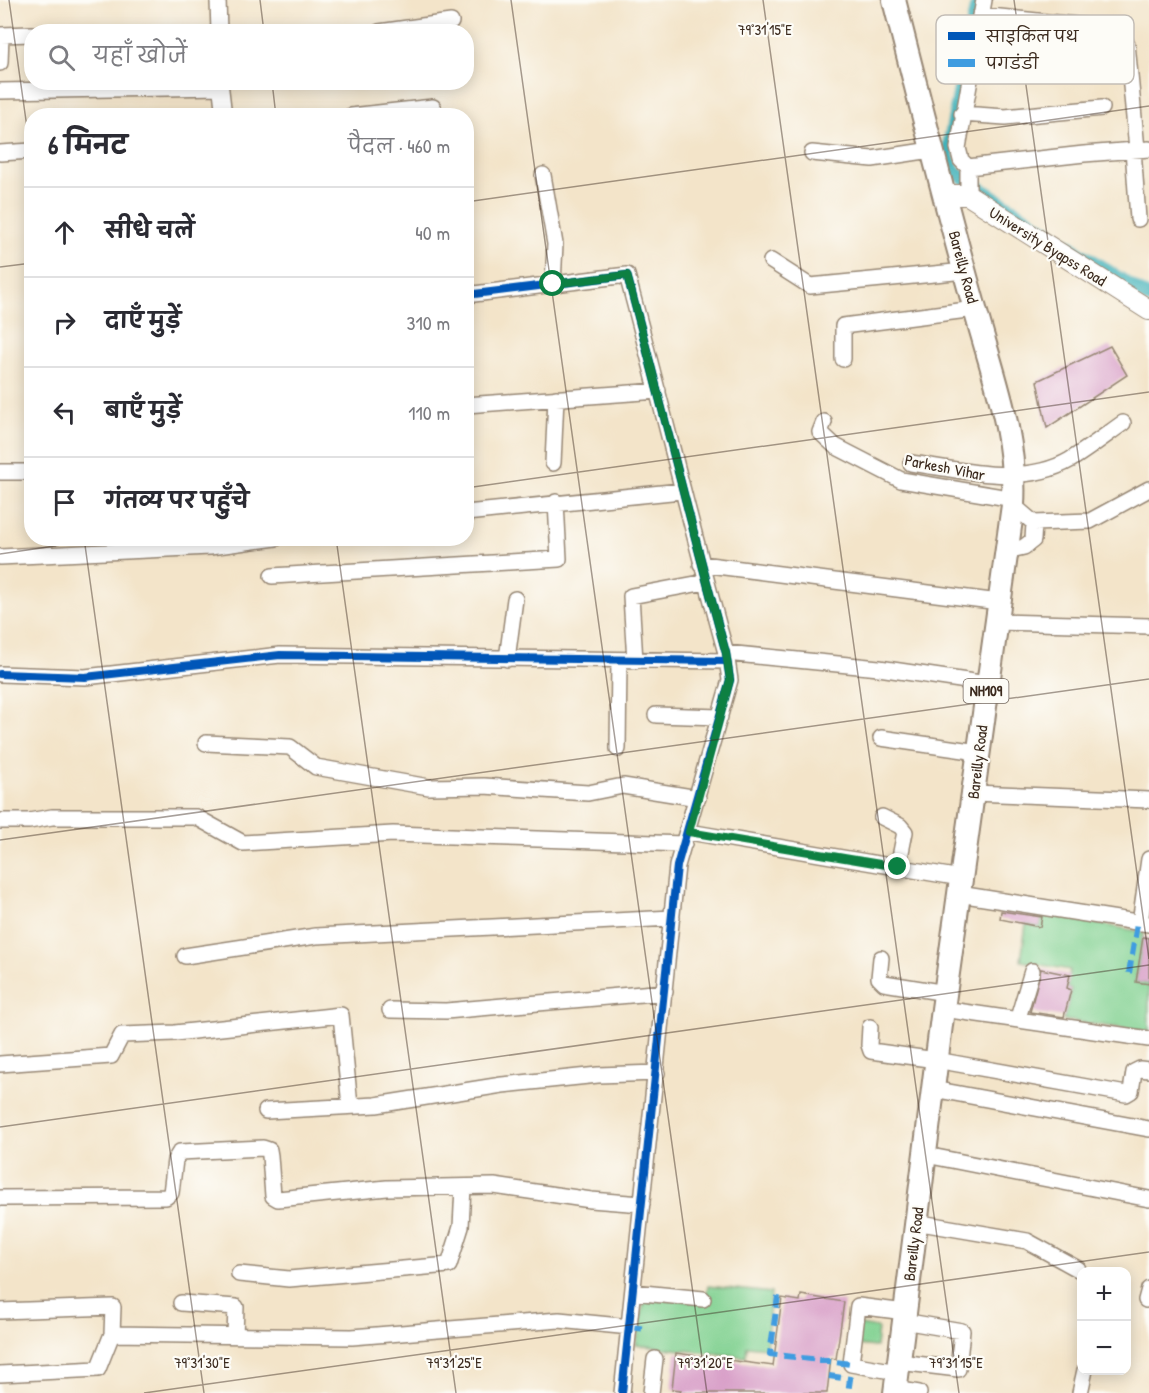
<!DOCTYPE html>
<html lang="hi">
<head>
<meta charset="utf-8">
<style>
  body { margin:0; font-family:"Patrick Hand","Playpen Sans Deva",sans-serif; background:#f2f2f3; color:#2b2b33 }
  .controls { position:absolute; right:18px; bottom:18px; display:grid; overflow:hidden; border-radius:12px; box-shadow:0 3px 15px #0003 }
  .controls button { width:54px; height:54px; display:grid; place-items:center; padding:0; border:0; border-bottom:2px solid #e1e1e2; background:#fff; color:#2b2b33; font:30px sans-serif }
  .stop { position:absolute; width:18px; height:18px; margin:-14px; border:4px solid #0b8043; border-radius:50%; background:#fff }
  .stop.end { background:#0b8043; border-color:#fff; box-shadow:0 2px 6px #0008 }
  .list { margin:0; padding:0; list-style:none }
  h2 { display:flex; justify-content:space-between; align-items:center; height:78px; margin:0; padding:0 24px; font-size:26px }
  h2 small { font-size:20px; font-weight:400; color:#7c7c81 }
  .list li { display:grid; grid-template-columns:39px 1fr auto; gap:18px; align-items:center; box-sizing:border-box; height:90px; padding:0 24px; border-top:2px solid #e1e1e2 }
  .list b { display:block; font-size:22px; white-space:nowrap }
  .list em { font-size:20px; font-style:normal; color:#7c7c81 }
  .icon { flex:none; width:33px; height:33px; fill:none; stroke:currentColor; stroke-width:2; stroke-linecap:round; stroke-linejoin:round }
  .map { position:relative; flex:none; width:1149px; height:1393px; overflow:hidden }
  .search { position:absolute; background:#fff; box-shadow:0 3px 15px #0003; left:24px; top:24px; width:450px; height:66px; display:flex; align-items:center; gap:15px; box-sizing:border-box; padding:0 21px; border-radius:24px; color:#7c7c81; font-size:22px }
  .panel { position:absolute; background:#fff; box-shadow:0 3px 15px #0003; left:24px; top:108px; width:450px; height:438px; border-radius:24px }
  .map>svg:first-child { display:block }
  .green { fill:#81d191; stroke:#5e7e58; stroke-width:1.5 }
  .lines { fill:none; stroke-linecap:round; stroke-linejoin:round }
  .canal { stroke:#42b2ba; stroke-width:14 }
  .building { fill:#d9a1c9 }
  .minor-casing { stroke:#978774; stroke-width:18 }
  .major-casing { stroke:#978774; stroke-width:22 }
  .highway-casing { stroke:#978774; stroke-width:26 }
  .minor { stroke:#fff; stroke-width:15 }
  .major { stroke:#fff; stroke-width:20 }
  .highway { stroke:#fff; stroke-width:22 }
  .quiet { stroke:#3f9ce0; stroke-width:6; stroke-dasharray:12 6; stroke-linecap:butt }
  .cycleway-casing { stroke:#fdfcf7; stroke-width:11 }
  .cycleway { stroke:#0057b8; stroke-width:8 }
  .route { stroke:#0b8043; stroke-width:8 }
  .ticks { fill:none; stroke:#3b2a1e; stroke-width:1.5; stroke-opacity:0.45 }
  .labels { text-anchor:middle; stroke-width:4.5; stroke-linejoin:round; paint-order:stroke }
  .shield { fill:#fdfcf7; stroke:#75695f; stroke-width:1.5 }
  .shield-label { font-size:15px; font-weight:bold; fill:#3b2a1e }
  .street-label { font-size:16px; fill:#3b2a1e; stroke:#fdfcf7 }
  .key { fill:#fdfcf7; stroke:#c3bdb6; stroke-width:1.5 }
  .key-label { font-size:16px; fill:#3b2a1e }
  .ticks-label { font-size:15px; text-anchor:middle; fill:#3b2a1e; stroke:#fdfcf7; stroke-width:4.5; stroke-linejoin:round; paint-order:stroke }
</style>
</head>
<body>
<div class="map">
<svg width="1149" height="1393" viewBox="0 0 1149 1393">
  <rect width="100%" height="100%" fill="#fdfcf7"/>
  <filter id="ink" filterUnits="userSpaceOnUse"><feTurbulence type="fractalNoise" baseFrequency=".0167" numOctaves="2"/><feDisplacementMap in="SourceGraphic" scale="12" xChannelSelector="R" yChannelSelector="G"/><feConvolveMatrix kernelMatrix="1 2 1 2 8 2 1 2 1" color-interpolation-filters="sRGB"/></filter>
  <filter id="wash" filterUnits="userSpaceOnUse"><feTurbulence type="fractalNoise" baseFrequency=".008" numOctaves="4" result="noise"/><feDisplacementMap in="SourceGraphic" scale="24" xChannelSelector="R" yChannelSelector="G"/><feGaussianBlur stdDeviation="1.35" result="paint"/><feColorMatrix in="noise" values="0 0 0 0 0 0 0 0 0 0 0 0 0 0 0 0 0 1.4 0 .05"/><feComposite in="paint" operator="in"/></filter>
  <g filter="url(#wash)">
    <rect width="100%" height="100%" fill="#f3e4c9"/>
    <path class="green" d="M1042,914L1144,932L1136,982L1149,984V1032L1063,1020L1071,990L1067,988L1070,970L1021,961L1026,924L1040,927Z
      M708,1286L771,1293L766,1348L747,1346L746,1357L636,1345L645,1296L704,1303Z
      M860,1325L878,1328L876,1347L857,1345Z"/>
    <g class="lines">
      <path class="canal" d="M976,8L947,156L955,172L1149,298"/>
    </g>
    <g id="blocks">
      <path class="building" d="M1110,346L1127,375L1047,428L1037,381Z
        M1001,911L1042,917L1040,927L1000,919Z
        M1143,937L1149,938V984L1136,982Z
        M1041,969L1070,975L1067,988L1071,990L1064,1017L1030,1012Z
        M801,1295L844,1302L836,1359L831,1358L827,1393H680L681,1390L672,1389L676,1353L773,1366L782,1298L800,1301Z"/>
    </g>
  </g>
  <g filter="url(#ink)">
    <use href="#blocks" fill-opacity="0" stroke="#978774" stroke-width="1.5"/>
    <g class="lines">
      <g class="minor-casing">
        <path id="minor" d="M218,0L219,32
          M980,15L1096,27
          M379,32L451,22
          M1127,44L1137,149
          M0,63L1,35L32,34
          M220,82L224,116
          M0,91L220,87
          M962,114L1005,117L1102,108
          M351,116L433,107
          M1133,149L1138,219
          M0,153L32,151
          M812,153L872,159L931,150
          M968,167L1084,154L1149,149
          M543,175L555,244L553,284
          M968,195V167L961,160L958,148L984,0
          M771,261L810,286L965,271
          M466,295L627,275C661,401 691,527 726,653L730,680L677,866L622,1393
          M843,359V326L975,309
          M466,405L658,391
          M824,422L820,432L835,446L901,480L1014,499
          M553,463L556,398
          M911,463C961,470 1023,487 1070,460C1088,449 1106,435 1123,423
          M0,472H32
          M466,513L681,491
          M1034,523L1090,521L1149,489
          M1006,551L1024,547L1033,540L1034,523L1013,505
          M0,557L210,547L276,538
          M701,564L999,602
          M272,576L559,559L556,502
          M995,622L1149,626
          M726,653L879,668L987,684
          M507,659L515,599
          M635,661L631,596L706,582
          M0,674L85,677L280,655L727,661
          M656,715L720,717
          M881,738L978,752
          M206,743L290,747L316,767L429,787L484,786L588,793L623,786L698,798
          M618,749L619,661
          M973,793L1149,800
          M882,817L900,826L905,832L898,867
          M0,821H29L52,817H196L243,843L393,834L684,844
          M689,832L961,878
          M959,894L1149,924
          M1140,923L1149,859
          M185,956L316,936L672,918
          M881,958L879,978L884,983L946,993
          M943,1009L1149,1039
          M390,1010L446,1011L665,992
          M1018,1018L1032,971
          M870,1027L869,1045L871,1051L936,1060L1126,1094L1131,1091L1134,1072L1140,1069L1149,1070
          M0,1064L111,1056L122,1035L175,1033L341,1015L350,1106
          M933,1089L1149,1129
          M266,1111L376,1105L502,1085L598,1075L657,1073
          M926,1155L1149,1199
          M0,1198L166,1197L171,1193L175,1160L180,1152L263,1148L269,1150L270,1156L273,1196L278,1199L387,1188L494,1186L591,1200L642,1204
          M915,1222L1027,1241L1078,1269
          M239,1274L289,1279L449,1265L461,1227L463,1187
          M633,1292L703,1299
          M1146,1300L1149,1289
          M181,1303L236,1307L235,1336
          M0,1311L113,1307L112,1334
          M899,1362L958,1369L962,1331L903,1321
          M897,1372L851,1364L858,1306L905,1312
          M0,1374L98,1369L112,1334L352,1337L559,1320L630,1327
          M895,1389L919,1393
          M651,1393L655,1359
          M1080,1393L1085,1370"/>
      </g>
      <g class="major-casing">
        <path id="major" d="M944,195H968L1149,310"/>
      </g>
      <g class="highway-casing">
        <path id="highway" d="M894,0C920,103 946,207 975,309C993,376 1017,435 1013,505L943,1009L895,1393"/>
      </g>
      <use href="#minor" class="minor"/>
      <use href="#major" class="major"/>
      <use href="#highway" class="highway"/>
      <path class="quiet" d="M1129,973L1137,924
        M778,1296L770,1354L851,1364
        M630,1327L647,1329
        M829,1376L850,1379L848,1393"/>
      <g class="cycleway-casing">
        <path id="cycleway" d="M466,295L627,275C661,401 691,527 726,653L730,680L677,866L622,1393
          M0,674L85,677L280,655L727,661"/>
      </g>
      <use href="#cycleway" class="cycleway"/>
    </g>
  </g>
  <g class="lines" filter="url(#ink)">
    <path class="route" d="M553,284L627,275C661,401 691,527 726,653L730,680L689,832L898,867"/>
  </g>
  <path class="ticks" d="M9,0L32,163M260,0L264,32M511,0L707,1393M763,0L959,1393M1014,0L1149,959M272,82L276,116M466,202L1149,106M0,267L32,263M466,488L1149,392M84,538L204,1393M336,538L456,1393M0,554L109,538M0,840L1149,679M0,1127L1149,965M144,1393L1149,1252"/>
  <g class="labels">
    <rect class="shield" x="963.5" y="679" width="45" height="24" rx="4.5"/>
    <g class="shield-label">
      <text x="986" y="696">NH109</text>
    </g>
    <g class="street-label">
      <text transform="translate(1048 246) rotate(32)" y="6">University Byapss Road</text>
      <text transform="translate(964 267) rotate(75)" y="6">Bareilly Road</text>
      <text transform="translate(945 467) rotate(11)" y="6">Parkesh Vihar</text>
      <text transform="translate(977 762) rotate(-83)" y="6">Bareilly Road</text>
      <text transform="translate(913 1244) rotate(-83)" y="6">Bareilly Road</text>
    </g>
  </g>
  <rect x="936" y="15" width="198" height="69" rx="9" class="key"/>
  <rect x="948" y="32" width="27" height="8" fill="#0057b8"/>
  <rect x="948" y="59" width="27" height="8" fill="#3f9ce0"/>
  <g class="key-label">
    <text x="986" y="42">साइकिल पथ</text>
    <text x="986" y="69">पगडंडी</text>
  </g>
  <g class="ticks-label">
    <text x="765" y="35">79°31'15"E</text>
    <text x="202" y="1368">79°31'30"E</text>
    <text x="454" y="1368">79°31'25"E</text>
    <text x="705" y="1368">79°31'20"E</text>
    <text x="956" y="1368">79°31'15"E</text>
  </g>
</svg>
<div class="controls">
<button>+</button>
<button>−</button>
</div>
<div class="stop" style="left:553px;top:284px"></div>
<div class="stop end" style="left:898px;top:867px"></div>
<div class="search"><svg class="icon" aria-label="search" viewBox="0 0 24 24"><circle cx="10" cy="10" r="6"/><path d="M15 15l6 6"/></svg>यहाँ खोजें</div>
<section class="panel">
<h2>6 मिनट<small>पैदल · 460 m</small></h2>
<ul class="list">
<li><svg class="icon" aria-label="ahead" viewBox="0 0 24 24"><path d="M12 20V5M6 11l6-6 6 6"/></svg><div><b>सीधे चलें</b></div><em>40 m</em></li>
<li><svg class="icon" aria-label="right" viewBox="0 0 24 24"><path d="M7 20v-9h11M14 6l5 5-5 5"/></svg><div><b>दाएँ मुड़ें</b></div><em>310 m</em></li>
<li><svg class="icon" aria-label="left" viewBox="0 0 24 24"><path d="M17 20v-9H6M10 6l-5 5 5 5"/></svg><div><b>बाएँ मुड़ें</b></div><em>110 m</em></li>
<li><svg class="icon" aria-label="arrive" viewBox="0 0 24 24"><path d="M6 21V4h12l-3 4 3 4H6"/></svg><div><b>गंतव्य पर पहुँचे</b></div></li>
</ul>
</section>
</div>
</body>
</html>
